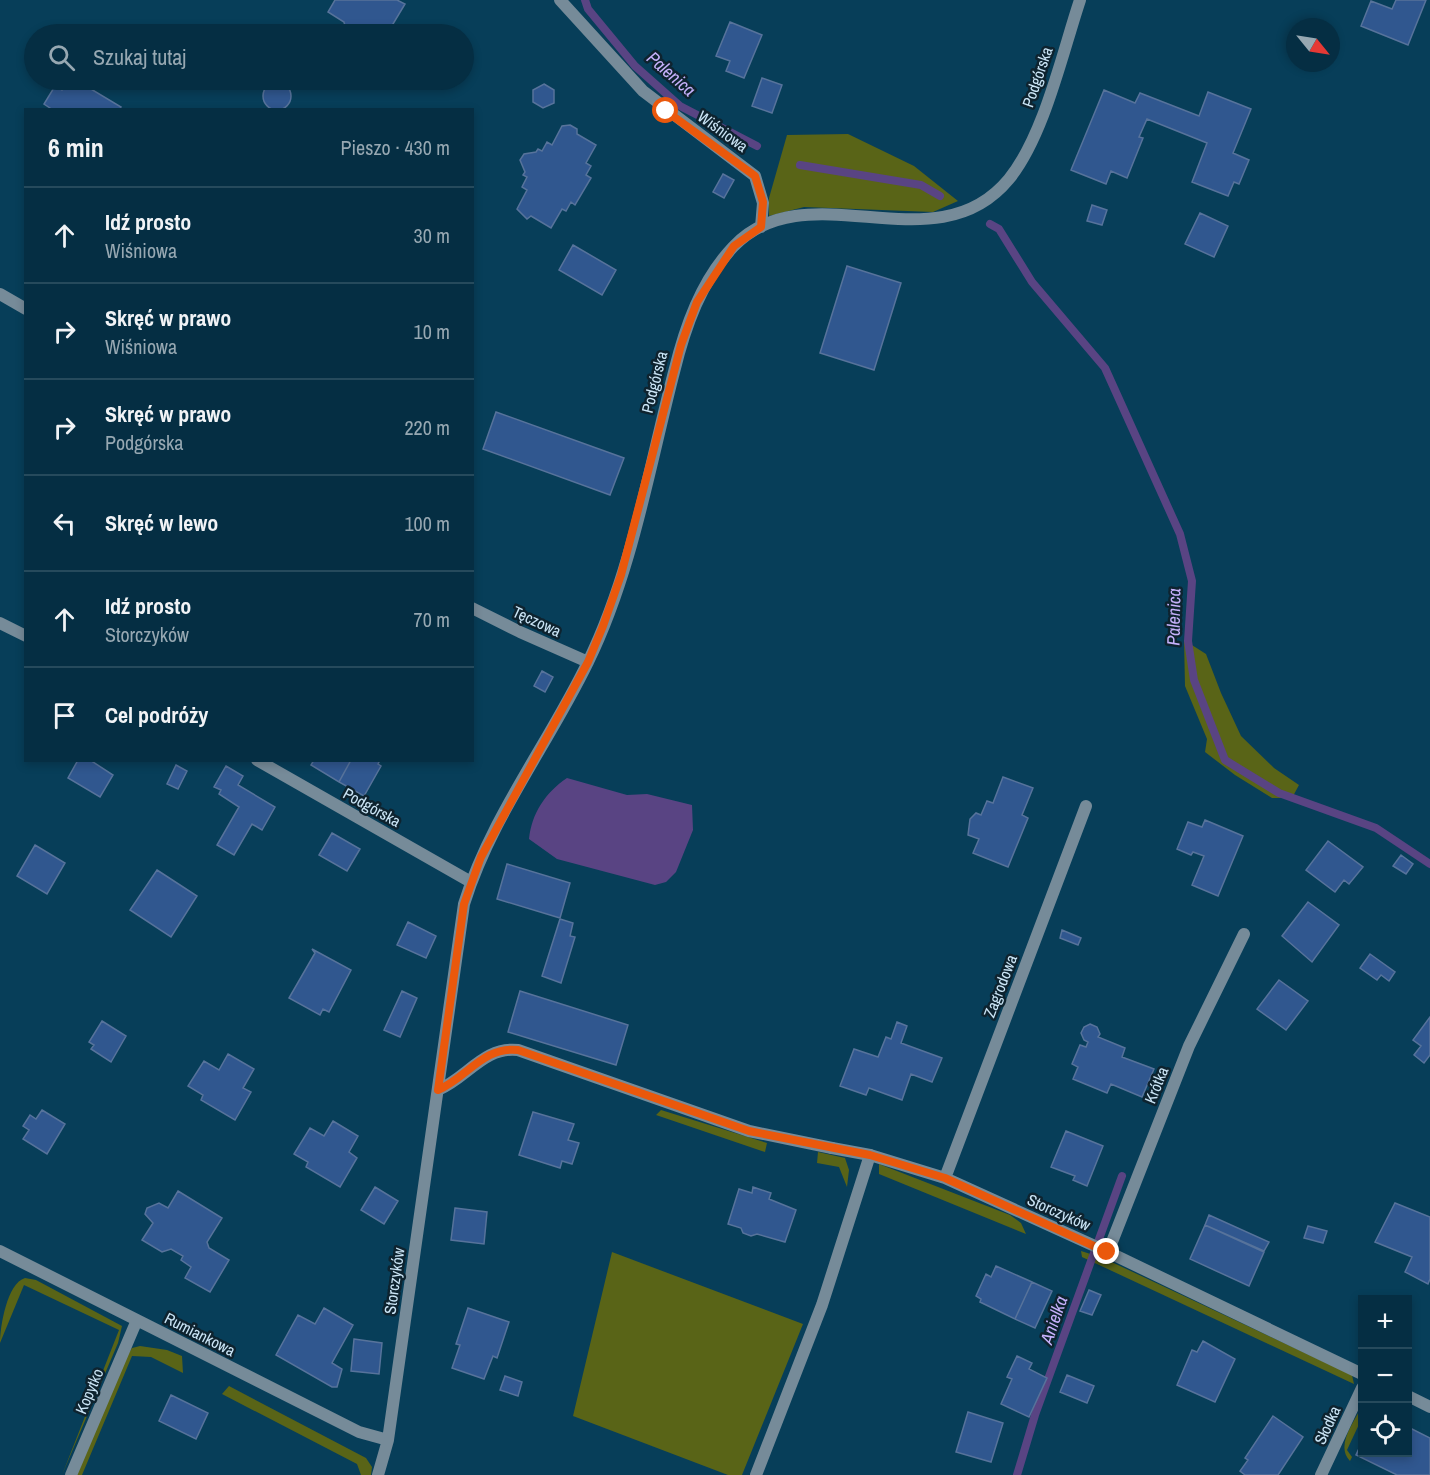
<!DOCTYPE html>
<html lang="pl">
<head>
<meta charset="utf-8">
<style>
  body { margin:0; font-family:"Archivo Narrow",sans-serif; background:#133a4e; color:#f1f3f6 }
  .controls { position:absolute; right:18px; bottom:18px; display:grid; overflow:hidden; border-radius:0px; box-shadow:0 3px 9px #0003 }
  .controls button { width:54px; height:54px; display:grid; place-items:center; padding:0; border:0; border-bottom:2px solid #264a5c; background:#052e43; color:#f1f3f6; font:30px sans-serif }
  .compass { position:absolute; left:1286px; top:18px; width:54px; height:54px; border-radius:50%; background:#052e43; box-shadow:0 3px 9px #0003; rotate:120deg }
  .stop { position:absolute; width:18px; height:18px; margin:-14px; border:4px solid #ea580c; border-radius:50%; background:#fff }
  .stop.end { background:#ea580c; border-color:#fff; box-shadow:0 2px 6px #0008 }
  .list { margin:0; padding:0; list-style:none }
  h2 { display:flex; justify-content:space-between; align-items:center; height:78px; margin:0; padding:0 24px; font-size:26px }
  h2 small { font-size:20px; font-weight:400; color:#97a8b2 }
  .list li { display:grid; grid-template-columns:39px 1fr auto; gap:18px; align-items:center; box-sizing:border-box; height:96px; padding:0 24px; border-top:2px solid #264a5c }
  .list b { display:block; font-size:22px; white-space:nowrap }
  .list p { margin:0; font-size:20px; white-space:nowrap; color:#97a8b2 }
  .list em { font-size:20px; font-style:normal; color:#97a8b2 }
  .icon { flex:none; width:33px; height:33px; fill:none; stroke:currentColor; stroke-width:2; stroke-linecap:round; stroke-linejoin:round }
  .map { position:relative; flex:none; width:1430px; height:1475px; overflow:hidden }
  .search { position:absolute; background:#052e43; box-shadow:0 3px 9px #0003; left:24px; top:24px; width:450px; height:66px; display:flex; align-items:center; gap:15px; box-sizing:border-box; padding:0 21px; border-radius:33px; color:#97a8b2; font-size:22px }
  .panel { position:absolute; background:#052e43; box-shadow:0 3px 9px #0003; left:24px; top:108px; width:450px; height:654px; border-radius:0px }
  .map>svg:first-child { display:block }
  .green { fill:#596417 }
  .water { fill:#594483 }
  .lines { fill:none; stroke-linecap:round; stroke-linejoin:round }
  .stream { stroke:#594483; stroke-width:8 }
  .building { fill:#30578f; stroke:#57739b; stroke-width:1.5 }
  .service { stroke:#768b99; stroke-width:12 }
  .minor { stroke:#768b99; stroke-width:12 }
  .route { stroke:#ea580c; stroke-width:8 }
  .labels { text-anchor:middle; stroke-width:5; stroke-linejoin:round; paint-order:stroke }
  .street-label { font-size:16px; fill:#cbe5f6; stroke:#0e232f }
  .water-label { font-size:18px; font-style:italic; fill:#c6b1fb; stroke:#0e232f }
</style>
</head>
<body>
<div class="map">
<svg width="1430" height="1475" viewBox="0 0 1430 1475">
  <rect width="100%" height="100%" fill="#073e59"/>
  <path class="green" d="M848,134L914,166L958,201L933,212L804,207L769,216V198L787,135Z
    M1184,640L1206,654L1221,693L1241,736L1274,768L1299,785L1292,798H1272L1235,775L1205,752L1207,739L1185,686Z
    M661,1110L767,1143L765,1152L656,1115Z
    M818,1152L845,1158L849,1170L847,1187L839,1167L817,1163Z
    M879,1164L1010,1215L1021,1223L1026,1234L879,1174Z
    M1081,1251L1103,1258L1352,1375L1354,1384L1082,1257Z
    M612,1252L803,1324L742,1475H728L573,1416Z
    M25,1278L36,1280L122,1326L118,1343L62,1475L119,1330L24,1285L0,1343C0,1327 7,1283 25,1278Z
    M140,1346L167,1350L182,1356L183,1373L151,1357L132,1356L82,1475H77L126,1357L132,1348Z
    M229,1386L366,1458L372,1467L371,1475H361L357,1464L222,1394Z
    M1362,1406V1418L1347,1450L1352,1457L1350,1461C1335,1446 1354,1422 1362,1406Z"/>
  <path class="water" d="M567,778L627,795L647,794L692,805L693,830L676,872L666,882L655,885L557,859L529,839C532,813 545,793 567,778Z"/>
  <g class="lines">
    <path class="stream" d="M585,0L588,9L635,66L680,106L757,146
      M800,165L921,185L940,196
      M990,224L999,229L1032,282L1105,368L1180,534L1192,581L1188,641L1194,680L1225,760L1279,793L1376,828L1430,864
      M1017,1475L1035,1415L1122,1176"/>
  </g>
  <path class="building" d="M335,0H397L405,4L387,34H347L344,22L328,12Z
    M1396,0H1426L1408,45L1361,26L1371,1L1392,9Z
    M730,22L762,35L744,78L726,71L730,61L716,56Z
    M762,78L782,85L772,113L752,106Z
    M68,80H76L121,107L119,110H53L44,104L55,86L62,90Z
    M263 96a14 14 0 1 1 28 0a14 14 0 1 1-28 0Z
    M544,84L554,90V103L543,108L533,102V90Z
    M1104,90L1135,103L1140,93L1199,116L1208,92L1251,109L1233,153L1249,160L1239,184L1234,182L1228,196L1192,182L1207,143L1147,119L1139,137L1143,138L1127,178L1111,171L1106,184L1071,170Z
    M570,125L577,129V134L596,145L586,163L591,166L586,175L591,178L575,205L571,202L566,211L562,209L551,228L531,216L527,219L517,209L527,190L522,187L527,177L523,175L525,172L520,160L524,154L536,152L538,149L542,151L547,142L552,145L562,126Z
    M723,174L734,180L724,198L713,192Z
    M1092,205L1107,210L1102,225L1087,221Z
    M1200,213L1228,226L1214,257L1185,244Z
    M573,245L616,270L602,295L559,270Z
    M847,266L901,283L874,370L820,353Z
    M496,412L624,458L610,495L483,449Z
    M542,671L553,677L545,692L534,686Z
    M78,760H90L113,775L100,797L68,778Z
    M314,760H351L339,782L311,765Z
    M351,760H380L378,764L381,766L364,796L339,782Z
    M176,765L187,771L178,789L167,784Z
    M226,766L243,776L238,785L275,807L262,830L252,824L234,855L217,845L239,807L219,794L221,790L214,787Z
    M1003,777L1033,788L1022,815L1028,818L1008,867L973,853L979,839L968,835L970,819L976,813L981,815L987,801L993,803Z
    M1205,820L1243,836L1218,896L1192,885L1204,856L1193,852L1191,855L1177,849L1188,822L1202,827Z
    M332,833L360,849L347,871L319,855Z
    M1328,841L1363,867L1349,884L1344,880L1335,892L1306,870Z
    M35,845L65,863L47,894L17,876Z
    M1401,855L1413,864L1406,874L1393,866Z
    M507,864L570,883L560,918L497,899Z
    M157,870L197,896L171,937L130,910Z
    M1308,902L1339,925L1312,962L1282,936Z
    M560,919L573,923L570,936L575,937L561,983L542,976Z
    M408,922L436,936L426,958L397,945Z
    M1062,930L1081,938L1078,945L1060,938Z
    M312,949L351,970L329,1012L323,1009L320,1015L289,998L315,953Z
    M1370,954L1395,972L1389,981L1381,975L1377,980L1360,968Z
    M1279,980L1308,1001L1286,1030L1257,1009Z
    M402,991L417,998L400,1037L384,1030Z
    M520,991L628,1025L616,1065L508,1032Z
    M1430,1017V1055L1424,1063L1414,1055L1421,1046L1413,1040Z
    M102,1021L126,1036L111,1062L91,1049L94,1045L89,1042Z
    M897,1022L907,1026L901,1043L942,1058L932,1082L911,1074L902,1100L869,1088L866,1095L840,1086L854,1049L878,1057L886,1037L891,1039Z
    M1090,1024L1097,1027L1100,1034L1098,1037L1125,1048L1122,1057L1154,1069L1142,1097L1111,1084L1107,1093L1073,1079L1078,1067L1072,1064L1080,1045L1086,1047L1088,1042L1084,1040L1081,1033L1084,1027Z
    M228,1054L254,1069L243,1088L251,1092L235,1120L201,1100L203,1095L188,1086L204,1061L219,1070Z
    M42,1110L65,1124L47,1154L23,1139L29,1130L23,1126L30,1115L36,1119Z
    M533,1112L574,1124L568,1140L579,1143L572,1164L562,1161L560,1168L519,1155Z
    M333,1121L358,1136L349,1152L357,1158L340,1187L306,1167L308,1162L294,1154L310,1128L324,1136Z
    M1066,1131L1103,1146L1087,1186L1073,1180L1075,1176L1051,1167Z
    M375,1187L398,1201L384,1224L361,1210Z
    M753,1187L771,1193L769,1199L796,1210L785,1242L757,1234L751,1236L743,1233L741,1228L728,1224L739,1189L752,1193Z
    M178,1191L222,1218L207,1242L209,1248L229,1260L210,1292L185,1278L191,1267L181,1260L183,1256L171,1249L162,1252L142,1240L153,1223L145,1214L147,1208L159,1203L168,1208Z
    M1395,1203L1430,1217V1279L1428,1284L1405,1272L1412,1257L1375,1242Z
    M455,1208L487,1212L484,1244L451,1240Z
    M1209,1215L1269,1242L1264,1251L1205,1225Z
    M1205,1225L1264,1252L1249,1286L1190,1259Z
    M1308,1226L1327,1231L1323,1243L1304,1238Z
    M996,1266L1032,1282L1015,1319L980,1302L981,1299L976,1296L986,1274L991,1277Z
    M1032,1282L1052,1291L1035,1328L1015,1319Z
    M1089,1290L1101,1295L1092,1315L1080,1311Z
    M324,1308L353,1325L332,1363L342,1369L337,1387H332L276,1355L298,1315L315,1324Z
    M468,1308L509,1322L497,1358L493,1356L484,1379L452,1368L460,1345L456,1344Z
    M354,1339L382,1343L379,1374L351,1371Z
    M1203,1341L1235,1359L1215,1402L1177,1385L1192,1350L1197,1352Z
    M1017,1356L1032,1363L1029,1369L1047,1378L1029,1417L1001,1404L1012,1379L1007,1377Z
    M1067,1375L1094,1386L1087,1403L1060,1392Z
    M505,1376L522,1382L518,1396L500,1390Z
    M171,1395L208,1413L196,1439L159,1421Z
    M968,1412L1003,1423L991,1462L956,1452Z
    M1273,1416L1303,1437L1278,1475H1245L1240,1471L1248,1460L1245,1458Z
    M1408,1427L1430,1438V1475H1397L1356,1455L1362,1442V1452H1408Z"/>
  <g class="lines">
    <path class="service" d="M438,1090C467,1078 484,1046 518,1050L749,1131L832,1148
      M756,1475L822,1305L870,1155"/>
    <path class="minor" d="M560,0L643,91L755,176L763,203L761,227
      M0,294L26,309
      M472,608L520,632L588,662
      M0,623L26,636
      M257,760L471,882
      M832,1148L870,1155L945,1178L1108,1252L1362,1374
      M945,1178L1086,806
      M0,1251L359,1432L388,1440
      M1108,1252L1189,1046L1244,934
      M1408,1396L1430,1407
      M71,1475L137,1320
      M378,1475L388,1440L464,904C491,817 549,743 588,662C632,572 649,468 674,372C685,327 701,281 733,247C808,168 935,269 1009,179C1044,136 1062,54 1080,0
      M1321,1475L1362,1388"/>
  </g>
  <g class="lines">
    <path class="route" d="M666,111L755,176L763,202L761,227L734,246L697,302L681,345L621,575L603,626L588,662L481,857L464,904L438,1090C467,1078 483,1046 518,1050L749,1131L870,1155L945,1178L1107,1252"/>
  </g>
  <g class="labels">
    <g class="street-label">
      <text transform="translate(1037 77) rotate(-71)" y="6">Podgórska</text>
      <text transform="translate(723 131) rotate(36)" y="6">Wiśniowa</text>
      <text transform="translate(654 382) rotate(-76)" y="6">Podgórska</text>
      <text transform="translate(537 621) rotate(25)" y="6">Tęczowa</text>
      <text transform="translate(372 807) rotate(29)" y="6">Podgórska</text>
      <text transform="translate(1000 986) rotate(-69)" y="6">Zagrodowa</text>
      <text transform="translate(1156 1085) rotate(-68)" y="6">Krótka</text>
      <text transform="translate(1059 1212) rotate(24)" y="6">Storczyków</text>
      <text transform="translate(394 1281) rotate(-82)" y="6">Storczyków</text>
      <text transform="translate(200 1334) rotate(27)" y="6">Rumiankowa</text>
      <text transform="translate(89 1391) rotate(-67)" y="6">Kopytko</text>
      <text transform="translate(1327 1425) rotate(-65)" y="6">Słodka</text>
    </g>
    <g class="water-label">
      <text transform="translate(671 74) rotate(41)" y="6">Palenica</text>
      <text transform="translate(1174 617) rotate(-89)" y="6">Palenica</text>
      <text transform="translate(1054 1320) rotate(-71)" y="6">Anielka</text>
    </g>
  </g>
</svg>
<div class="controls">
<button>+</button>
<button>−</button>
<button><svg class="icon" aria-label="locate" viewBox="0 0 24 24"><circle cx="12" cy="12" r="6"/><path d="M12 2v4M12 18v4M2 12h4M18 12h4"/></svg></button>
</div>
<svg class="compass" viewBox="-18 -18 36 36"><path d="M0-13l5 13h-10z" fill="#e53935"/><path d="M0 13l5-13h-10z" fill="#97a8b2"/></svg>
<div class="stop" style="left:666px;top:111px"></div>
<div class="stop end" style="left:1107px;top:1252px"></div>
<div class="search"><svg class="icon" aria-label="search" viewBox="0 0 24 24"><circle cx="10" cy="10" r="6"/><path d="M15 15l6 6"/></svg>Szukaj tutaj</div>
<section class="panel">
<h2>6 min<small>Pieszo · 430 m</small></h2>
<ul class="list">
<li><svg class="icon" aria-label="ahead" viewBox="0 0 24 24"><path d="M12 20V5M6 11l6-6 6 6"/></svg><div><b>Idź prosto</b><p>Wiśniowa</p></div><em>30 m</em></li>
<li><svg class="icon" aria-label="right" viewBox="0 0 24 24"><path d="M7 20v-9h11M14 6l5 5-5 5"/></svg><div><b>Skręć w prawo</b><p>Wiśniowa</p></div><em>10 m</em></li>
<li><svg class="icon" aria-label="right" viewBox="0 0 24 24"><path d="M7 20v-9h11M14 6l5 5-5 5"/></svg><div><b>Skręć w prawo</b><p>Podgórska</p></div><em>220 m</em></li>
<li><svg class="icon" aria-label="left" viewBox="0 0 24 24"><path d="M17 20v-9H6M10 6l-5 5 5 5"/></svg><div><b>Skręć w lewo</b></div><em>100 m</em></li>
<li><svg class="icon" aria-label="ahead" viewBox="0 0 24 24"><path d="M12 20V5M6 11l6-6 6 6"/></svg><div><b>Idź prosto</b><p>Storczyków</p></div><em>70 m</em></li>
<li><svg class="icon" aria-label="arrive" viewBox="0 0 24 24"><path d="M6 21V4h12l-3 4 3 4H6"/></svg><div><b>Cel podróży</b></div></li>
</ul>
</section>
</div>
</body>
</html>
